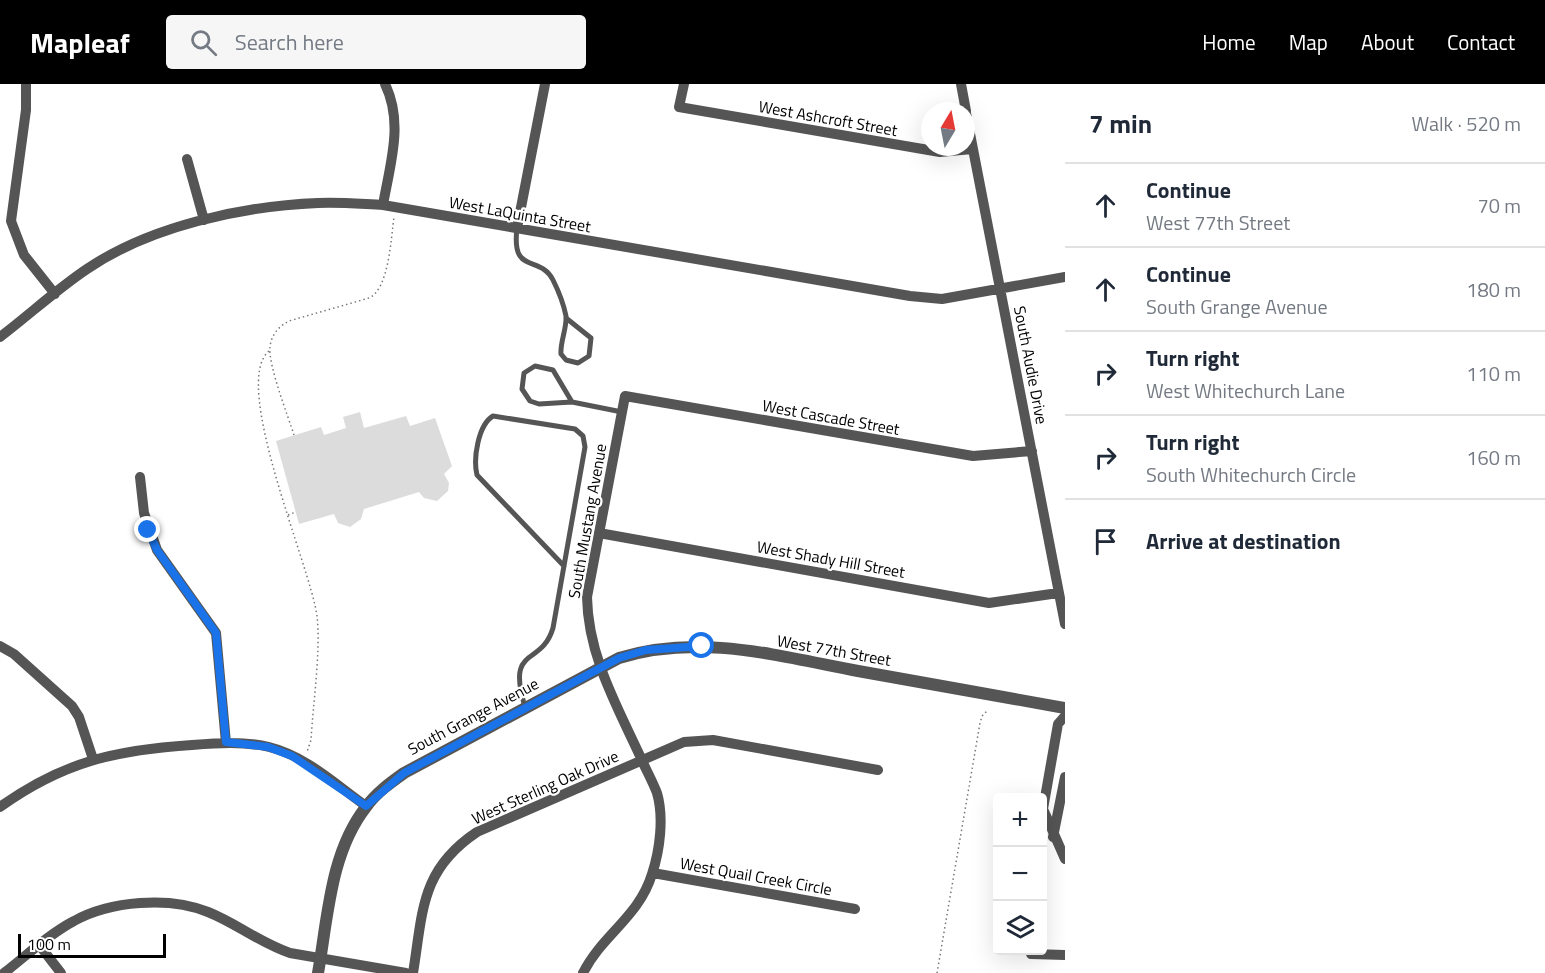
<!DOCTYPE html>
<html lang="en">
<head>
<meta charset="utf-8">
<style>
  body { margin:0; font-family:"Titillium Web",sans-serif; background:#f6f6f7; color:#1f2937 }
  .controls { position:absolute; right:18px; bottom:18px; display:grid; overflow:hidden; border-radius:6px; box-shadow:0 6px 24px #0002 }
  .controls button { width:54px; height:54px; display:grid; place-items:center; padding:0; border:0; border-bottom:2px solid #e0e1e3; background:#fff; color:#1f2937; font:30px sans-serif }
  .compass { position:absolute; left:921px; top:18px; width:54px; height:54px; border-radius:50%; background:#fff; box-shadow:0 6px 24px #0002; rotate:10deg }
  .scale { position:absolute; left:18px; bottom:15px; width:148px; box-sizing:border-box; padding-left:6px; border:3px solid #000; border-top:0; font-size:16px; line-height:21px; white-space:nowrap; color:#000; -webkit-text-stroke:4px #fff; paint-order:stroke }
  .stop { position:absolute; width:18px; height:18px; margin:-14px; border:4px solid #1a73e8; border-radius:50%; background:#fff }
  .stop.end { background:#1a73e8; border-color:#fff; box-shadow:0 2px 6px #0008 }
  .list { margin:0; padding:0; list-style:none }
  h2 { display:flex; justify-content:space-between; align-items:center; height:78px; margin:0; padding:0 24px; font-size:26px }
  h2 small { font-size:20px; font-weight:400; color:#747a83 }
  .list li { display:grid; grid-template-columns:39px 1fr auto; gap:18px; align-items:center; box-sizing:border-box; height:84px; padding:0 24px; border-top:2px solid #e0e1e3 }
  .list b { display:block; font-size:22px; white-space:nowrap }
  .list p { margin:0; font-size:20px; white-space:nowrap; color:#747a83 }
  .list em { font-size:20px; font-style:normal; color:#747a83 }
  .icon { flex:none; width:33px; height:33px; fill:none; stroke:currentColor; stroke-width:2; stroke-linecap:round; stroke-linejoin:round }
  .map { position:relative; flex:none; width:1065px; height:889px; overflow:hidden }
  header { display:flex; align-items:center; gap:36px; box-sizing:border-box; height:84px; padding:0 30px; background:#000; color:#fff }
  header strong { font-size:28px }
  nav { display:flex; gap:33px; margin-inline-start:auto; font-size:21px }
  .search { width:420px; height:54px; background:#f6f6f7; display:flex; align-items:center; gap:15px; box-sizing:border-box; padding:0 21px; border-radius:6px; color:#747a83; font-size:22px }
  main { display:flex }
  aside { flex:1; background:#fff }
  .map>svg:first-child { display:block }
  .green { fill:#dcdcdc }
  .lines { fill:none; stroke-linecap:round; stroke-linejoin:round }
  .path { stroke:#777; stroke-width:1.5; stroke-dasharray:1.5 3; stroke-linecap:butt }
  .service { stroke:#555; stroke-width:5 }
  .minor { stroke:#555; stroke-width:10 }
  .tertiary { stroke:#555; stroke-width:12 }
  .route { stroke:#1a73e8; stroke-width:8 }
  .labels { text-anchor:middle; stroke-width:4.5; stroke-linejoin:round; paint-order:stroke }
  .street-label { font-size:16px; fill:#000; stroke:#fff }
</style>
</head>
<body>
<header>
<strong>Mapleaf</strong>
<div class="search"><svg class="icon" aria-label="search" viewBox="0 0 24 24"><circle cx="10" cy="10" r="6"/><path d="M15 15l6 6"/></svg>Search here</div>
<nav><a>Home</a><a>Map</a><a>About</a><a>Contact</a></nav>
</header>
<main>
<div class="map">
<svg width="1065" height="889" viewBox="0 0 1065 889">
  <rect width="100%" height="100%" fill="#fff"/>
  <path class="green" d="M360,328L364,344L406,332L410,342L435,334L452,382L444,390L449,399L448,407L437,417L424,414L419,408L364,425L361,435L350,443L338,439L334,430L299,440L276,357L321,343L324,351L346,344L343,333Z"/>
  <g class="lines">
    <path class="path" d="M269,267C230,299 311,484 317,532C321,566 313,620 311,656L307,668
      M294,351C288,332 268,281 270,263C271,251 279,242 289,237L369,214C389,205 391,154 394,133
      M288,431L296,428
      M937,889L980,639L982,632L988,626"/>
    <path class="service" d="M517,144C511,192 540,170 553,196C558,206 564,222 566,232C567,244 560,258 561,270L566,276L578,279L589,272L591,254L566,234
      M572,318L553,286L535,282L524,289L522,305L530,317L539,320L572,318L622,328
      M525,623C506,560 541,584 553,544L585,363L583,352L575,345L493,332C478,341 473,375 477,391L564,482"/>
    <path class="minor" d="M26,0V26L11,137L24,171L55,210
      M684,0L679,23L940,68L972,65
      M961,0L966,27
      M966,29L1065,540
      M187,75L204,136
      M383,121C390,80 404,39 385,0
      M517,144L545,0
      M0,253C29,231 57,205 87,185C150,142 243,122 318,119C340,118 361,120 383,121L910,212L942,215L1065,193
      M140,393L144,429L157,466L216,549L226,659
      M599,449L989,519L1058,509
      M0,562L14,570L72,622L79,633L93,675
      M1065,632L1058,640L1043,725L1065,775
      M0,723C63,678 115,666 192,661C217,659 244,657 269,663C306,672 336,701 366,722
      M1053,753L1065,693
      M653,789L855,825
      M40,862L61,889
      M1031,870L1065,871
      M4,889C26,872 49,850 74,837C110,817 169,812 208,828C236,839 260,859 290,869L406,889
      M413,889C423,828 420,786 477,748L684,658L713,656L878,686
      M583,889C602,851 639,833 652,790C660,766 664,733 657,709C652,696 645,684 640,672C616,620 588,571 587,513L625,312L973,372L1032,367"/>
    <path class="tertiary" d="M318,889C328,833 330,769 366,723C376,709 390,699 404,689L619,574C699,549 778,572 858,587C927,599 996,612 1065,624"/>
  </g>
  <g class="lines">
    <path class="route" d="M148,446L157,466L216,549L226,658L268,663L292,672L366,722L404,689L619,574L646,566L702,562"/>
  </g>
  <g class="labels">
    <g class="street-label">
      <text transform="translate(828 34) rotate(10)" y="6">West Ashcroft Street</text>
      <text transform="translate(520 130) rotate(10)" y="6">West LaQuinta Street</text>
      <text transform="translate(1031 281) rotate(79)" y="6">South Audie Drive</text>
      <text transform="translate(831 333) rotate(10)" y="6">West Cascade Street</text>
      <text transform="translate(587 437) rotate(-80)" y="6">South Mustang Avenue</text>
      <text transform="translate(831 475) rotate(10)" y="6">West Shady Hill Street</text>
      <text transform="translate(834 566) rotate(10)" y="6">West 77th Street</text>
      <text transform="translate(473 632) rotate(-28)" y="6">South Grange Avenue</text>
      <text transform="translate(545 703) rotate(-24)" y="6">West Sterling Oak Drive</text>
      <text transform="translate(756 792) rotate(10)" y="6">West Quail Creek Circle</text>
    </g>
  </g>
</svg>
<div class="controls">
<button>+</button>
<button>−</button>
<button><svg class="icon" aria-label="layers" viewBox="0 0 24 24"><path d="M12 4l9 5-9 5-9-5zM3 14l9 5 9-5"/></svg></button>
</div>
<svg class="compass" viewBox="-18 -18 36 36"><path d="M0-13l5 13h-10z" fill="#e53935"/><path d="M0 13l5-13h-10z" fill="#747a83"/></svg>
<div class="scale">100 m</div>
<div class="stop" style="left:702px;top:562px"></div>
<div class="stop end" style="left:148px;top:446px"></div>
</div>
<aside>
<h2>7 min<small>Walk · 520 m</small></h2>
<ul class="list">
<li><svg class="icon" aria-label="ahead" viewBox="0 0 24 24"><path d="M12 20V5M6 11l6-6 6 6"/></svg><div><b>Continue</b><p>West 77th Street</p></div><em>70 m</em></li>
<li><svg class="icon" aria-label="ahead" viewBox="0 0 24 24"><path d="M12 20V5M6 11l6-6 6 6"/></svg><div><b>Continue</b><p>South Grange Avenue</p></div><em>180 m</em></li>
<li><svg class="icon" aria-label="right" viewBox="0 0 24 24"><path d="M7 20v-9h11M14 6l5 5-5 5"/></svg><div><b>Turn right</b><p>West Whitechurch Lane</p></div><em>110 m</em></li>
<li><svg class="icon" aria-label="right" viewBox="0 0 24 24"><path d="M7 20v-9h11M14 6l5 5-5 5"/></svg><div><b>Turn right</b><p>South Whitechurch Circle</p></div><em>160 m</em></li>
<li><svg class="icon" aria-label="arrive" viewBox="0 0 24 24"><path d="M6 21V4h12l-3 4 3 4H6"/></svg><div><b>Arrive at destination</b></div></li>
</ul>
</aside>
</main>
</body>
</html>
